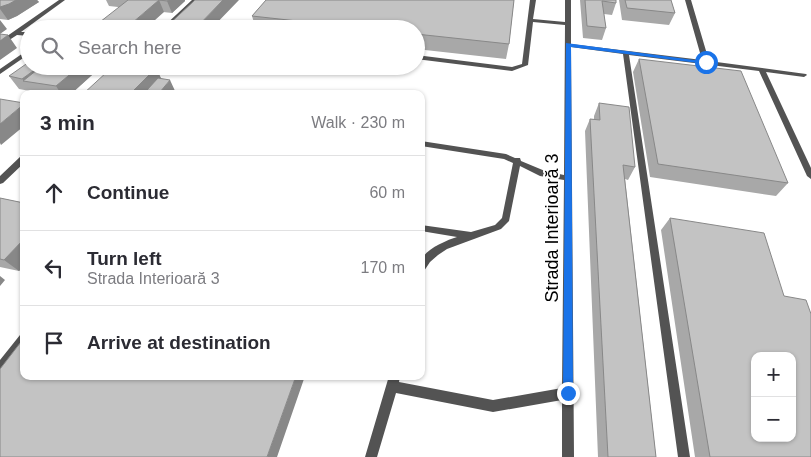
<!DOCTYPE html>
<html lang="en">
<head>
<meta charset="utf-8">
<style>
  body { margin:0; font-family:Helvetica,sans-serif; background:#f2f2f3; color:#2b2b33 }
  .controls { position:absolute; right:15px; bottom:15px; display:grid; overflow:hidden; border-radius:10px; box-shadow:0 1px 4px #0004 }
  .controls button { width:45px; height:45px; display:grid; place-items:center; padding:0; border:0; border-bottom:1px solid #e1e1e2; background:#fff; color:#2b2b33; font:25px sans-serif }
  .stop { position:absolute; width:15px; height:15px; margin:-11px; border:4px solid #1a73e8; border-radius:50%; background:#fff }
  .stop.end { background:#1a73e8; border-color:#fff; box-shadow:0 1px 5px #0008 }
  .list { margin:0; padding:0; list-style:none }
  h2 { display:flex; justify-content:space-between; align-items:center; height:65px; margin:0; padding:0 20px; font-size:21px }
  h2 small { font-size:16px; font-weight:400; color:#7c7c81 }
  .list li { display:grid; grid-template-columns:32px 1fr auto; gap:15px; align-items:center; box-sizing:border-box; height:75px; padding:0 20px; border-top:1px solid #e1e1e2 }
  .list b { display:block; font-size:19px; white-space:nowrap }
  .list p { margin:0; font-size:16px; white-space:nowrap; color:#7c7c81 }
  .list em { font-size:16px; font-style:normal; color:#7c7c81 }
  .icon { flex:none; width:28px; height:28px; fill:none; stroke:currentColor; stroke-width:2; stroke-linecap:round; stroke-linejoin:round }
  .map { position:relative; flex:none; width:811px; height:457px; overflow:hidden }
  .search { position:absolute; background:#fff; box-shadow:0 1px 4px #0004; left:20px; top:20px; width:405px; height:55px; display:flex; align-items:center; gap:12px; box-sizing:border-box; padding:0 18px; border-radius:28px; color:#7c7c81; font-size:19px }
  .panel { position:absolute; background:#fff; box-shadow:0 1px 4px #0004; left:20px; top:90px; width:405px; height:290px; border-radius:10px }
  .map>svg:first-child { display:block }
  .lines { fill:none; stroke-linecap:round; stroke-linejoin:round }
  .lane { fill:#535353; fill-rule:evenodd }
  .wall { fill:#a8a8a8 }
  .shaded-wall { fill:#888 }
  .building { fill:#c3c3c3; stroke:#888; fill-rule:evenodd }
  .route { fill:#1a73e8 }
  .labels { text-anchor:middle; stroke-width:4; stroke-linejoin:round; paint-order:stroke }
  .street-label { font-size:18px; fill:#000; stroke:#fff }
</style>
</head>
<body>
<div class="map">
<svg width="811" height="457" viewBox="0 0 811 457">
  <rect width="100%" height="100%" fill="#fff"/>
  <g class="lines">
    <path class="lane" d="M59,0H65L21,32H29V36L17,35L0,46V41Z
      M192,0H198L168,29H161Z
      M530,0H536L533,19L565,22V0H571V44L702,60L685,0H691L709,61L806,74L807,75L804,77L766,72L811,168V179L807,176L759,71L629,55L690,457H678L623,54L571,47L574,457H562V400L493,412L396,393L377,457H365L389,376H400L399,382L493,400L562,388L564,180L540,176L520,166L509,221L501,229L447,249L438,255L430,262L424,271L421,272C421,268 420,263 422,259C426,249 447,240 457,237L421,231V225L471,232L495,225L502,218L513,163L504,159L421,146V141L506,154L515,158H520L521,161L545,171L564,175L565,25L533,22L528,65L512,71L416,59V55L512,67L522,64Z
      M29,49V54L0,74V69Z
      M119,66H126L98,94H91Z
      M24,155V163L3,183L0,184V176L21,156Z
      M24,333V346L4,372L0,373V360L20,335Z"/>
  </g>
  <path class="wall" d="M0,0H37L39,2L17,16L8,20L0,19Z
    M106,0H185V1L172,13L109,6Z
    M266,0H514L509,44L506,59L416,49V29H256L252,16Z
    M580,0H616V3L612,15L604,14L606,28L602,40L583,38Z
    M619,0H671L675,13L669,25L622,20Z
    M639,59L788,183L776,196L650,177L633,72Z
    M29,66H102L71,94H32L30,91L19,89L9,76Z
    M127,66H176L170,72L157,70L161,79L176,93L175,94H83L120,72Z
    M599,103L635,167L628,180L625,179L656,457H598L585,131L590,119H594V116Z
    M0,198L24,203V266L19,271L0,267Z
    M670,218L811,457H695L661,230Z"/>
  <path class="shaded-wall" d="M16,0H37L39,2L17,16L8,20L0,9V7Z
    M159,0L164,12L145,29H125Z
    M169,0H185V1L172,13L167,1Z
    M223,0H239L211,29H195Z
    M0,20L7,29L0,34Z
    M8,35L17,48L0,60V41Z
    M40,66H65L25,81L22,79Z
    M80,66H102L71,94H61L56,86Z
    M168,66H176L170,72Z
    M156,68L162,80L147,90L149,94H130Z
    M170,80L176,93L175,94H161L160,92Z
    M24,104V126L1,145L0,143V124Z
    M24,239V266L19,271L4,260Z
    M0,276L5,280L0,286Z
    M296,376H305L277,457H267Z"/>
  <path class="building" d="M0,0H16L9,4L0,7Z
    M128,0H169L167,1L159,0L125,29H91Z
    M195,0H223L195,29H164Z
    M266,0H514L509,44L416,34V29H370L252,16Z
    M585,0H616V3L602,1L606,28L587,26Z
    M625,0H671L675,13L627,8Z
    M0,34L8,35L0,41Z
    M639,59L741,71L788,183L658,164Z
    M29,62V66H40L22,79L9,76Z
    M42,66H80L56,86L23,81Z
    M127,66H144L156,68L130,94H83L108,71L120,72Z
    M158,78L170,80L160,92L147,90Z
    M0,99L24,103V104L0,124Z
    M599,103L629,107L635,167L623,165L656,457H608L590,119L600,120Z
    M0,198L24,203V239L4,260L0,259Z
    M670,218L764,233L784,296L806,300L811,314V457H710ZM755,356H792V438H755Z
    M24,338V376H296L267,457H0V369Z"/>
  <path class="route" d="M566,43L709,62L706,64L571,47L573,393L568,398L563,393Z"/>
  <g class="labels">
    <g class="street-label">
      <text transform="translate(552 228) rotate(-90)" y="6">Strada Interioară 3</text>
    </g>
  </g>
</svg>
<div class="controls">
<button>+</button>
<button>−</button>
</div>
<div class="stop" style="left:706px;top:62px"></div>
<div class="stop end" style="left:568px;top:393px"></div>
<div class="search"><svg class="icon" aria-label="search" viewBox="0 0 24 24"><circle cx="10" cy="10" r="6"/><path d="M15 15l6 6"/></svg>Search here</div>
<section class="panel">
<h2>3 min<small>Walk · 230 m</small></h2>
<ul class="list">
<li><svg class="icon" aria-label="ahead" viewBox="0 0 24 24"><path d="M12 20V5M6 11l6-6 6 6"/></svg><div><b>Continue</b></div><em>60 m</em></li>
<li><svg class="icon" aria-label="left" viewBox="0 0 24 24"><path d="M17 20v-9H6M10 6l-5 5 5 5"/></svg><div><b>Turn left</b><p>Strada Interioară 3</p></div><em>170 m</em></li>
<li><svg class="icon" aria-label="arrive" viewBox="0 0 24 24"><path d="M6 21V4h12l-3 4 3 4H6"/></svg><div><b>Arrive at destination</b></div></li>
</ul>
</section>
</div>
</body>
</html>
